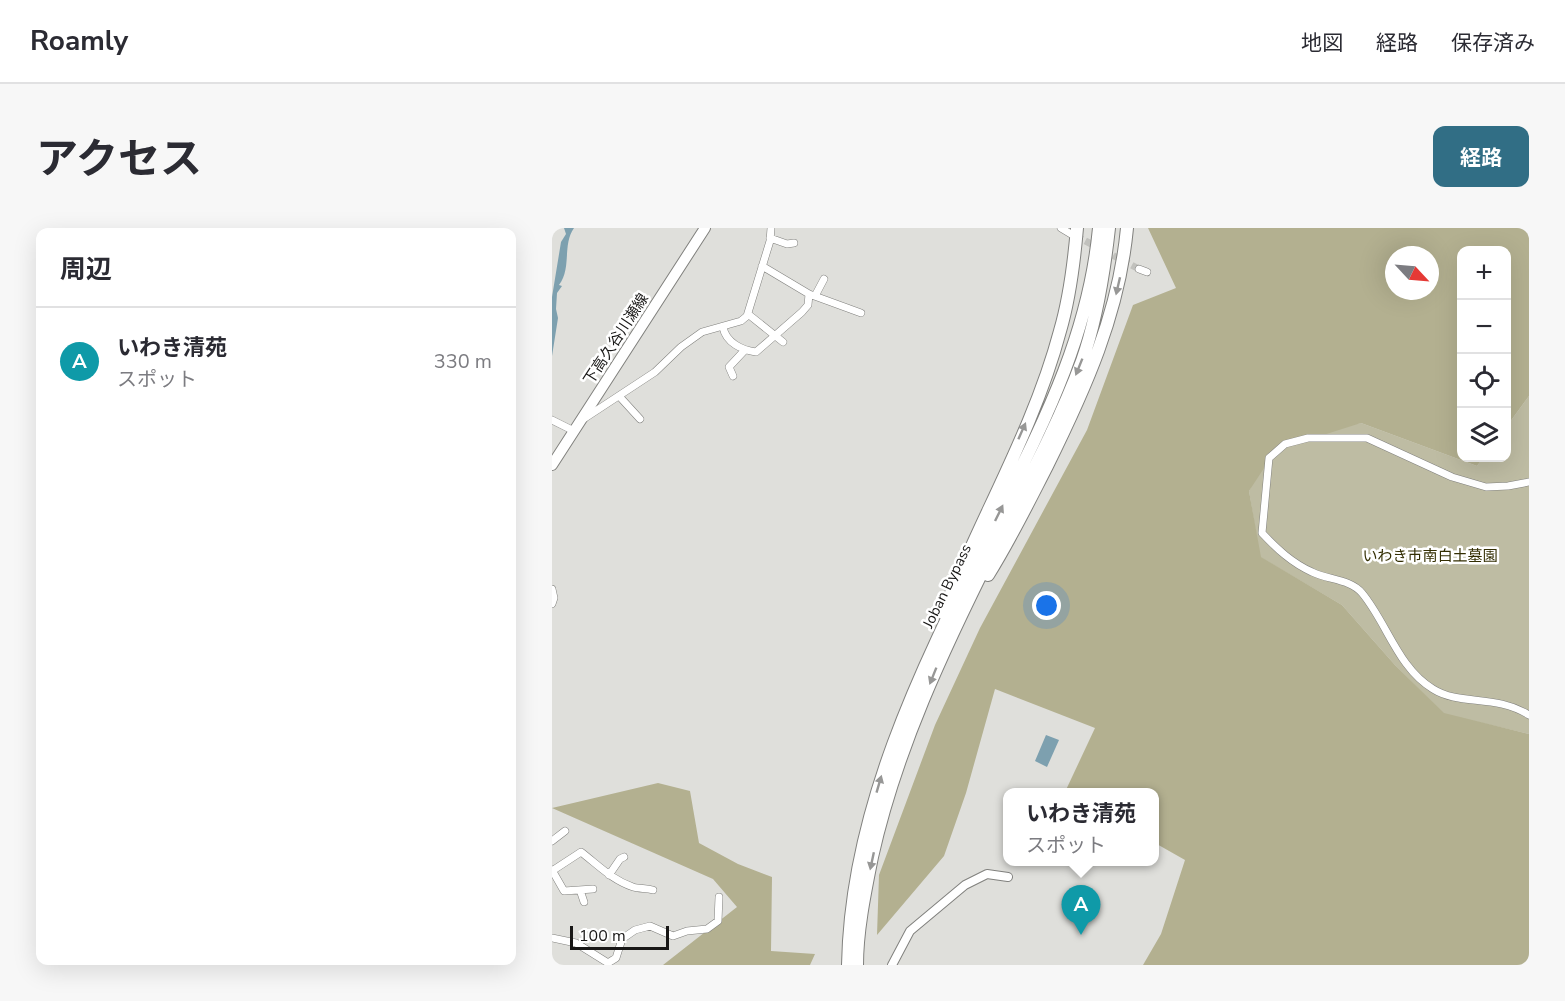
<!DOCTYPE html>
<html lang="ja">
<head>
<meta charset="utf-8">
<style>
  body { margin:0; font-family:"Nunito Sans","Noto Sans JP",sans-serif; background:#f7f7f7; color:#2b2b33 }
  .controls { position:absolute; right:18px; top:18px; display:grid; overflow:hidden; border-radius:12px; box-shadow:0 6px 24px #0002 }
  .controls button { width:54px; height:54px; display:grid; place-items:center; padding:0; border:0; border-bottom:2px solid #e1e1e2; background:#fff; color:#2b2b33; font:30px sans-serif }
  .compass { position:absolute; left:833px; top:18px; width:54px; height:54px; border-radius:50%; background:#fff; box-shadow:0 6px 24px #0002; rotate:116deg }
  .scale { position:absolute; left:18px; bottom:15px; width:99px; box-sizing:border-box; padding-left:6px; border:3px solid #181716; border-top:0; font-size:16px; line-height:21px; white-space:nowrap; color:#181716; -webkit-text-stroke:4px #fff; paint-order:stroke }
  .you { position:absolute; left:495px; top:378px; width:21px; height:21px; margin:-15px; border:4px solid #fff; border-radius:50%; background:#1a73e8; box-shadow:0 0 0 9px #1a73e833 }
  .badge { display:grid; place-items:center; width:39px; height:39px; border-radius:50%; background:#316e85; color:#fff; font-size:20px; font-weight:700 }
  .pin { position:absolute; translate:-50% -50px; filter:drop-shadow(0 2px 3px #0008) }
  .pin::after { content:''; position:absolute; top:32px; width:21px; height:18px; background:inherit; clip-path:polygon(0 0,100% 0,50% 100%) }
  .popup { position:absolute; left:451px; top:560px; width:156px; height:78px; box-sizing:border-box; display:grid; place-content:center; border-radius:12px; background:#fff; filter:drop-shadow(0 2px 4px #0005); font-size:20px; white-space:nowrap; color:#7c7c81 }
  .popup b { font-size:22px; color:#2b2b33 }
  .popup::after { content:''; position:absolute; left:50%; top:100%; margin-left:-12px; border:12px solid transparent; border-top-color:#fff }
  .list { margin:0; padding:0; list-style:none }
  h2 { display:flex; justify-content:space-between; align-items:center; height:78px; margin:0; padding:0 24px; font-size:26px }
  h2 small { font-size:20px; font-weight:400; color:#7c7c81 }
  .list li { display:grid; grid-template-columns:39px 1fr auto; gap:18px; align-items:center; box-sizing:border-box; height:108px; padding:0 24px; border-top:2px solid #e1e1e2 }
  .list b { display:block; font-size:22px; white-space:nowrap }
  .list p { margin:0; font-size:20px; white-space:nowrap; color:#7c7c81 }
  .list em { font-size:20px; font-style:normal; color:#7c7c81 }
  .icon { flex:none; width:33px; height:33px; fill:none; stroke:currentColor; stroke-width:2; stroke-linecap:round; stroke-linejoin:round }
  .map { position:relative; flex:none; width:977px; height:737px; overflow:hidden; border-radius:12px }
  header { display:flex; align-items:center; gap:36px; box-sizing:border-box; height:84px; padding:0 30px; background:#fff; border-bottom:2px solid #e1e1e2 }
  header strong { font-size:28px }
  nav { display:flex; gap:33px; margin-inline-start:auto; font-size:21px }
  .intro { display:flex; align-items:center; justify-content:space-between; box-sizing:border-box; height:144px; padding:0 36px }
  h1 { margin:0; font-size:42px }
  .button { padding:15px 27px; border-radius:12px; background:#316e85; color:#fff; font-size:21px; font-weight:700 }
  main { display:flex; gap:36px; padding:0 36px }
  aside { flex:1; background:#fff; border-radius:12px; box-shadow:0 6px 24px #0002 }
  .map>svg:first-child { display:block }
  .green { fill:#bebca3 }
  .forest { fill:#b3b090; fill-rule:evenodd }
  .water { fill:#7da0af }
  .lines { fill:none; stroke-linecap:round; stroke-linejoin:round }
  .minor-tunnel { stroke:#c1c1bd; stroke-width:7; stroke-dasharray:7 3.5; stroke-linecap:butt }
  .minor-casing { stroke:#81817e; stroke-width:8 }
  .tertiary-casing { stroke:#81817e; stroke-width:10 }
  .secondary-casing { stroke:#81817e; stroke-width:12 }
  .trunk-casing { stroke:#81817e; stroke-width:14 }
  .minor { stroke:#fff; stroke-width:7 }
  .tertiary { stroke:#fff; stroke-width:8 }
  .secondary { stroke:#fff; stroke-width:10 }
  .trunk { stroke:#fff; stroke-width:12 }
  .oneway { fill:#979796 }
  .labels { text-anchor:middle; stroke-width:5; stroke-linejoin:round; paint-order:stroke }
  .street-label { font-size:15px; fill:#181716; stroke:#fff }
  .park-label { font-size:15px; fill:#332e02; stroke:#fff }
</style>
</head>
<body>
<header>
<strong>Roamly</strong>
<nav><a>地図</a><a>経路</a><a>保存済み</a></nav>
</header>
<div class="intro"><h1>アクセス</h1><a class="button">経路</a></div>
<main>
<aside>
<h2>周辺<small></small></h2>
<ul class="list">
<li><span class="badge" style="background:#0f9aa8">A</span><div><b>いわき清苑</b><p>スポット</p></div><em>330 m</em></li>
</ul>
</aside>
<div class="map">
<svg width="977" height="737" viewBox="0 0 977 737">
  <rect width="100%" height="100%" fill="#dfdfdb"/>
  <path class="green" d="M977,168V506L892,486L843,437L790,377L708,329L697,263L724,208L809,195L925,238L931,230H954L955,198Z"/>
  <path class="forest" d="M596,0H977V168L955,198L954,22H909V230H931L925,238L809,195L724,222L697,263L709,329L790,377L843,437L892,485L977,506V737H591L609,706L633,632L603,615L602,564H513L543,500L443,461L414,565L392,628L325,707L327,647L383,497L428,400L535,202L581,77L624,60ZM842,27H878V63H842Z
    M106,555L138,563L147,615L186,636L220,649L219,723L263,726L258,737H111L185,679L161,651L0,580Z"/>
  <path class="water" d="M12,0H22C10,17 20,40 7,57L10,58L5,65L4,81L6,90L0,128V69L9,14L14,6Z
    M494,507L507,512L495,539L483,533Z"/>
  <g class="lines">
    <path class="minor-tunnel" d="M524,8L587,41"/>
    <g class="minor-casing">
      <path id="minor" d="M509,0L519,6
        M218,10L235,16L242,15
        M210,38L257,66L309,85
        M587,41L595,44
        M263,68L272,51
        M196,86L231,114
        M171,99C174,115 190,122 204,124L250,84L256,77L257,66
        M181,148L177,139L192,123
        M67,168L88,191
        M33,190L103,144L129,119L150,104L189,93L195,88L218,13L219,0
        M0,192L22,203
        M977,254L956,258L934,259L900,249L815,210H756L733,216L717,230L710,305C725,321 740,335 760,344C776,352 798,351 810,365C835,395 846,440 881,461C908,478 943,466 977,487
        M0,361L2,370L0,376
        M0,613L13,603
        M0,642L12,663L41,661
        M0,643L29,624C46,637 60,652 81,659C87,661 94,660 101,662
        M57,647L68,631L72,629
        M28,662L32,674
        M0,710L24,715L56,735L64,730L70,711L83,702L98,698L121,708L135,703L155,701L166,693L167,669"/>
    </g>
    <g class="tertiary-casing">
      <path id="tertiary" d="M340,737L358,703L413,657L435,646L456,649"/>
    </g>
    <g class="secondary-casing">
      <path id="secondary" d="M0,237L153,0"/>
    </g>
    <g class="trunk-casing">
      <path id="trunk" d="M436,347C458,312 476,275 495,238C533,161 567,86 575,0
        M391,385C428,291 482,201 508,103C518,69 522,35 525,0
        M296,737C299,575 375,430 445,289C492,194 537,107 547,0
        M305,737C305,702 313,664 320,629C344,521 392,420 441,322C472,260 506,198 530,133C545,91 552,45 557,0"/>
    </g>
    <use href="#minor" class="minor"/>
    <use href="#tertiary" class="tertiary"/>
    <use href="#secondary" class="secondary"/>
    <use href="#trunk" class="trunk"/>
  </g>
  <defs><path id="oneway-solid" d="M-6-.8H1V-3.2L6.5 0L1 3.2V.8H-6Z" transform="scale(1.5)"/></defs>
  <g class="oneway">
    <use href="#oneway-solid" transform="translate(566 58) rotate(103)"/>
    <use href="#oneway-solid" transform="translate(527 139) rotate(112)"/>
    <use href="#oneway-solid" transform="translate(470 203) rotate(-66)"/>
    <use href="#oneway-solid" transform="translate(447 285) rotate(-64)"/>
    <use href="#oneway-solid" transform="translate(381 448) rotate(112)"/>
    <use href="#oneway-solid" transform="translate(327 556) rotate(-74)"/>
    <use href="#oneway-solid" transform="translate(320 633) rotate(102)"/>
  </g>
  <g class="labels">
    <g class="street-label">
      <text transform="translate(64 111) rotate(-57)" y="5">下高久谷川瀬線</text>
      <text transform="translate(395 358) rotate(-64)" y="5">Joban Bypass</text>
    </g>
    <g class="park-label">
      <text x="878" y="333">いわき市南白土墓園</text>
    </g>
  </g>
</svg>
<div class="controls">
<button>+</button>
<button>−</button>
<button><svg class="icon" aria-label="locate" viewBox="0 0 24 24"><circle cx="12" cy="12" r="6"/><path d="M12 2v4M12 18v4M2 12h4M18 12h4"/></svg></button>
<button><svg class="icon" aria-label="layers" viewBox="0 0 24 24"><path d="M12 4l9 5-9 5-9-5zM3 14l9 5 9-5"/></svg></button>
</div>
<svg class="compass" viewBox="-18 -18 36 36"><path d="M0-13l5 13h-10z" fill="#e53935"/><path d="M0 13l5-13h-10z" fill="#7c7c81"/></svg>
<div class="scale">100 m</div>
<div class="you"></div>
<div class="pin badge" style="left:529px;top:707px;background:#0f9aa8">A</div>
<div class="popup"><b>いわき清苑</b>スポット</div>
</div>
</main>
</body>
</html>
